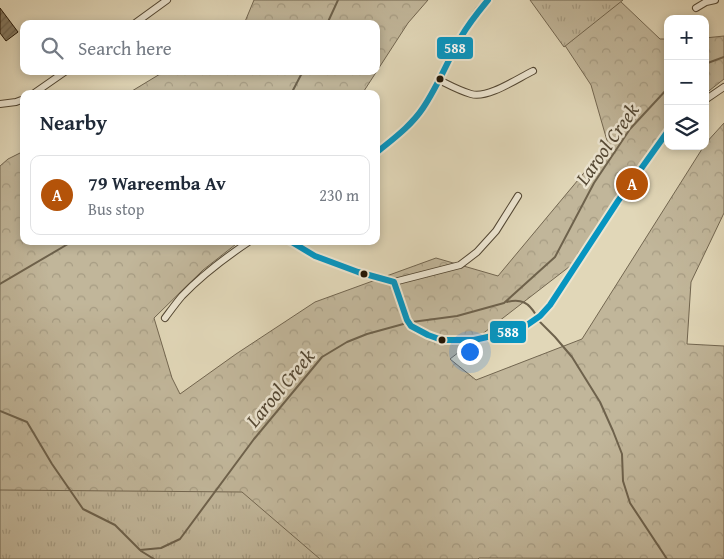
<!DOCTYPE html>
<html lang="en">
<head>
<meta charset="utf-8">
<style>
  body { margin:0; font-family:"Gentium Book Plus",serif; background:#f6f6f7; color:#1f2937 }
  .controls { position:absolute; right:15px; top:15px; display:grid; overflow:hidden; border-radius:10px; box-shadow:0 2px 8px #0003 }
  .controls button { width:45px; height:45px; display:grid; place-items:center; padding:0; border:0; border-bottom:1px solid #e0e1e3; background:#fff; color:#1f2937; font:25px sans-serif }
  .you { position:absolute; left:469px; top:351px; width:18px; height:18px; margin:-12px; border:4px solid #fff; border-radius:50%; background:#1a73e8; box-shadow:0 0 0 8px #1a73e833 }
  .badge { display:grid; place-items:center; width:32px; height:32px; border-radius:50%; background:#b45309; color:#fff; font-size:16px; font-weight:700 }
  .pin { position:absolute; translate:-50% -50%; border:2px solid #fff; box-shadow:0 1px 5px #0006 }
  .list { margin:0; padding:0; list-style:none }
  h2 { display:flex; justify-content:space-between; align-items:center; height:65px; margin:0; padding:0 20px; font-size:21px }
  h2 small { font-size:16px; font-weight:400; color:#747a83 }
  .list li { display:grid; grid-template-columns:32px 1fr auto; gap:15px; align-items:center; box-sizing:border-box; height:80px; margin:0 10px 10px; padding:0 10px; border:1px solid #e0e1e3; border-radius:10px }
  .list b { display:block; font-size:19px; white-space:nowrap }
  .list p { margin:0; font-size:16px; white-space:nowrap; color:#747a83 }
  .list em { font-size:16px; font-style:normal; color:#747a83 }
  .icon { flex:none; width:28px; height:28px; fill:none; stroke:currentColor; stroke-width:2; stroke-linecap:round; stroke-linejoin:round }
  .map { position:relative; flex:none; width:724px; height:559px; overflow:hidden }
  .search { position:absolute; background:#fff; box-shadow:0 2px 8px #0003; left:20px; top:20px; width:360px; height:55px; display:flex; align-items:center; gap:12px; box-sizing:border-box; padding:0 18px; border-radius:10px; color:#747a83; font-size:19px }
  .panel { position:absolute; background:#fff; box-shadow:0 2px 8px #0003; left:20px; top:90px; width:360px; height:155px; border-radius:10px }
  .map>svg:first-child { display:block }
  .forest { fill:url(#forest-crowns); stroke:#726650 }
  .park { fill:url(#park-tufts); stroke:#726650 }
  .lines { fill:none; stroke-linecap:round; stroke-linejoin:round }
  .stream { stroke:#6e624c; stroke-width:2 }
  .building { fill:url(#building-hatch); stroke:#221505 }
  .minor-casing { stroke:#524632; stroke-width:8 }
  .minor { stroke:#ece5d1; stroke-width:6 }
  .bus-1-casing { stroke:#ece5d1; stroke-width:10 }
  .bus-1 { stroke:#0795c0; stroke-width:6 }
  .bus-dot { fill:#221505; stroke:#ece5d1; stroke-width:2 }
  .labels { text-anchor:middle; stroke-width:5; stroke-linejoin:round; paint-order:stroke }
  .water-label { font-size:20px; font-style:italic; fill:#544834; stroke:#ece5d1 }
  .line-badge { stroke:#ece5d1; stroke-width:2 }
  .badge-label { font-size:14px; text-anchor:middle; font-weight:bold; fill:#fff }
</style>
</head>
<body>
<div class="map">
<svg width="724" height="559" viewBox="0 0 724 559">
  <defs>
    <pattern id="forest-crowns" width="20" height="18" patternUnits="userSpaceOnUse" patternTransform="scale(1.25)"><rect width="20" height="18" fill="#c1b69a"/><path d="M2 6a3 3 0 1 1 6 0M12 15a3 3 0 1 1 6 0" fill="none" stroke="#a69c83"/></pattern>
    <pattern id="park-tufts" width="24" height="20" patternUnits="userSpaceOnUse" patternTransform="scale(1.25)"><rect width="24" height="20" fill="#c1b69a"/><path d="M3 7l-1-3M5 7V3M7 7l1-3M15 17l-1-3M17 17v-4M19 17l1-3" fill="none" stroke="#a69c83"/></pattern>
    <pattern id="building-hatch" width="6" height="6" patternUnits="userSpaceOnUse" patternTransform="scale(1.25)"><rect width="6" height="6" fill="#857a62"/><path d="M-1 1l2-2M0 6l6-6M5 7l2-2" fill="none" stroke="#6c634f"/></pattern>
  </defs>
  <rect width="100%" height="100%" fill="#e1d7b8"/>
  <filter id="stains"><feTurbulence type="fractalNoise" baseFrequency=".004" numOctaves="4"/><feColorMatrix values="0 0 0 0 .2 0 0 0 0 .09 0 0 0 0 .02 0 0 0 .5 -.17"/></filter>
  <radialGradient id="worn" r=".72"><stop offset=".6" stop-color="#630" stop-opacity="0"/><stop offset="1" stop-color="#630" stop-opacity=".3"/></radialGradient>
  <path class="forest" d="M254,0H428L408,23L362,94H127L165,71H376V24H244Z
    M535,0H619L660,39H668V137L587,253L450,359L476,380L582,339L702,149L704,146H705V144L724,123V213L691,282L687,344L724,346V559L479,558L478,559H0V166L8,159L24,151V241H240L203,270L154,318L172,378L180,394L236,354L315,302L436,258L498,276L608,144L591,85Z
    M724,36V79L705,94V38Z"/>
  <path class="park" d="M530,0H623L564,47Z
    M0,490L242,492L320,559H0Z"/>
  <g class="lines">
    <path class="stream" d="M327,24L338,0
      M705,64L724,57
      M291,94L303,71
      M0,284L73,241
      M507,302C521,298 529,303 536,315
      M539,321L555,337L572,357L600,402L613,431L622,454L623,481L630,503L667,559
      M412,322L457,316L504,303L555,257L594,183L630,129L668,88
      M0,411L27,422L52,464L83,509L115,525L140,550L161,548L180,539L254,439L322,357L347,342L367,334L407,323
      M141,551L154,559"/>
  </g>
  <path class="building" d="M0,8L18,32L6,41L0,33Z"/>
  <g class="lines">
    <g class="minor-casing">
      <path id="minor" d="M696,8L706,2L715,0
        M134,24L167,0
        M439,80C449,85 460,91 471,94C488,99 518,78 533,71
        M33,94L66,71
        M705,100L724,87
        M0,104L16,102L24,99
        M376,153C393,139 411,126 423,108C443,78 454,43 476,14C479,9 484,5 488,0
        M290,241L315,256L358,272L394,282L460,265L477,252L496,231L518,196
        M394,282L407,320L411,326L428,335L442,340H474L510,332L527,325L540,316L550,305L618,201L668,131
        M165,318C171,310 176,303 182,296C202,275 226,257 250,241"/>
    </g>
    <use href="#minor" class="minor"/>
    <g class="bus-1-casing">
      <path id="bus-1" d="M376,153C393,139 411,126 423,108C438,86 448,60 461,37C469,23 478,12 488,0
        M290,241L315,256L358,272L394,282L407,320L411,326L428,335L442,340H474L510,332L527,325L540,316L550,305L618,201L668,131"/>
    </g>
    <use href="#bus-1" class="bus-1"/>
  </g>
  <g class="bus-dot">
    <circle cx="440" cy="79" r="4.5"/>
    <circle cx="364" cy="274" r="4.5"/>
    <circle cx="442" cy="340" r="4.5"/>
  </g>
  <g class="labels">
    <g class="water-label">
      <text transform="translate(607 144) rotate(-55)" y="7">Larool Creek</text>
      <text transform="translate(280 388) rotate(-50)" y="7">Larool Creek</text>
    </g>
  </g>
  <g class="line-badge">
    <rect x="436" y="36" width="38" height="24" rx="5" fill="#0795c0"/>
    <rect x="489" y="320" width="38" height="24" rx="5" fill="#0795c0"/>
  </g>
  <g class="badge-label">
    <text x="455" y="53">588</text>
    <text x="508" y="337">588</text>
  </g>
  <rect width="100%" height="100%" filter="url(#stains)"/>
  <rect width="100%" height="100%" fill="url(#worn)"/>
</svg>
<div class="controls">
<button>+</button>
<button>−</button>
<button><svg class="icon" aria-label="layers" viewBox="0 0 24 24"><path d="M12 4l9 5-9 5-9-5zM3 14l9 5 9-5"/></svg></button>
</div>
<div class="you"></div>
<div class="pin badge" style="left:632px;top:184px">A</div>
<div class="search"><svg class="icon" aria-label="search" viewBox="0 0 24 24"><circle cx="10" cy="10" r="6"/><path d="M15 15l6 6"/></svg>Search here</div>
<section class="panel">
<h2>Nearby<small></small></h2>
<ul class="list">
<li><span class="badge">A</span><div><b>79 Wareemba Av</b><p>Bus stop</p></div><em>230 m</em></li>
</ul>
</section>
</div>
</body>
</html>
